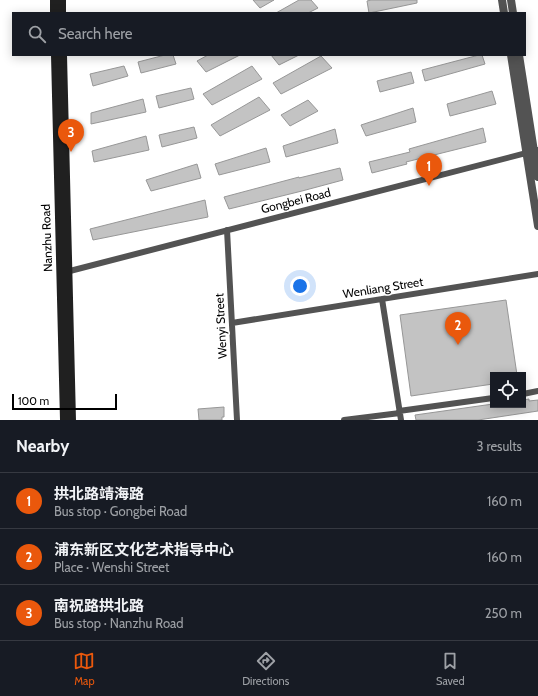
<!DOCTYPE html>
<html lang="en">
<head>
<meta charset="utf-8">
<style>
  body { margin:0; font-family:Cabin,"Noto Sans SC",sans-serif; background:#20242c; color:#f1f3f6 }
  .controls { position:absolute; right:12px; bottom:12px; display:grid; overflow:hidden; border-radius:0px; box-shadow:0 2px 10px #0003 }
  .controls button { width:36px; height:36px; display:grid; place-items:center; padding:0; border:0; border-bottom:1px solid #363941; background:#171b24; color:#f1f3f6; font:20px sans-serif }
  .scale { position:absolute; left:12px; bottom:10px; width:105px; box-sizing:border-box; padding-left:4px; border:2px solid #000; border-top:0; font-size:11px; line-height:14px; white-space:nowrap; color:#000; -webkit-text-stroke:3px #fff; paint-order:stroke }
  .you { position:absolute; left:300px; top:286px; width:14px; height:14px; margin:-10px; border:3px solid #fff; border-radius:50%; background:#1a73e8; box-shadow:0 0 0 6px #1a73e833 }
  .badge { display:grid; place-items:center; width:26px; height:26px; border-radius:50%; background:#ea580c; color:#fff; font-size:13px; font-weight:700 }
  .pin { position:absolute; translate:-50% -33px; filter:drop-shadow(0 1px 2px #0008) }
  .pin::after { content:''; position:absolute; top:21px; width:14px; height:12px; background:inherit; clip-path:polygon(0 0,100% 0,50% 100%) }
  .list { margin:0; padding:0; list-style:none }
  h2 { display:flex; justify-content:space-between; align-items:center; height:52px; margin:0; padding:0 16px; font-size:17px }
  h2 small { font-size:13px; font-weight:400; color:#9ea1a6 }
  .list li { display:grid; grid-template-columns:26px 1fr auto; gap:12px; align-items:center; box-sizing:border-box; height:56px; padding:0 16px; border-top:1px solid #363941 }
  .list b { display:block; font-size:15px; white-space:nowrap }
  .list p { margin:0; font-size:13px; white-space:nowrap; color:#9ea1a6 }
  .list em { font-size:13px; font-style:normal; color:#9ea1a6 }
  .icon { flex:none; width:22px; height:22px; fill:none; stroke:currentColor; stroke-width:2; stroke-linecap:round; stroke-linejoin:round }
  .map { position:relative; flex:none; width:538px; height:420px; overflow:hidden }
  .search { position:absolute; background:#171b24; box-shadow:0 2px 10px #0003; left:12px; right:12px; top:12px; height:44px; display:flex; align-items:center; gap:10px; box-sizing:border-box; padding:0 14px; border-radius:0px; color:#9ea1a6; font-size:15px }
  .sheet { height:220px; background:#171b24 }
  nav { display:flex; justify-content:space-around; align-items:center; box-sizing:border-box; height:56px; border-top:1px solid #363941; background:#171b24; font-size:11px; color:#9ea1a6 }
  nav a { display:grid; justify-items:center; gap:2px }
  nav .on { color:#ea580c }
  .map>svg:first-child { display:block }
  .building { fill:#c3c3c3; stroke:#979797 }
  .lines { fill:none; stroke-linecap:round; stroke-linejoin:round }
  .minor { stroke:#535353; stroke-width:6 }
  .tertiary { stroke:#535353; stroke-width:8 }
  .secondary { stroke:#202020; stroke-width:8 }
  .labels { text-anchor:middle; stroke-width:3; stroke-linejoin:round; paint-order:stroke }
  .street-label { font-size:12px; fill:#000; stroke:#fff }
</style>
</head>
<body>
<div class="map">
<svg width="538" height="420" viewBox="0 0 538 420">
  <rect width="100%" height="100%" fill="#fff"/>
  <path class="building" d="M253,0H274L260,8Z
    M299,0H311L318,8L308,13H276Z
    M371,0H417V3L369,13L367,1Z
    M165,55H173L176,64L141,73L138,62Z
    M208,55H240L206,72L197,61Z
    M271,55H299L279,65Z
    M479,55H482L485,64L425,81L422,70Z
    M321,56L332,68L281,94L273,83Z
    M124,66L128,76L93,86L90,74Z
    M252,66L262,79L212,105L203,94Z
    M411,72L414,83L380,92L377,81Z
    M191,88L194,99L159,108L156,96Z
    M492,91L496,104L450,116L447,104Z
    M259,97L270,110L220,136L211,125Z
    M143,99L146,112L91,124V113Z
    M308,100L318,111L290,126L281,115Z
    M413,108L416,122L366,136L361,125Z
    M194,127L197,138L162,147L159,135Z
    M483,128L486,142L406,162L407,164L372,173L369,162L410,152L409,149Z
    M335,129L338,143L286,157L283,146Z
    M146,136L149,150L94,162L92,151Z
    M266,148L270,162L219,175L215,164Z
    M197,164L201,178L151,191L146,180Z
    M340,168L343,180L302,191L229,209L224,197L299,177V178Z
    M205,200L208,217L93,240L90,229Z
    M506,300L517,375H493V384L411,396L400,315Z
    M529,399V401L538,400V411L478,420H416L415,415L493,404L523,405V400Z
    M224,407V417H222V420H199L198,409Z"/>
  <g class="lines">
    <path class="minor" d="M227,230L237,420
      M66,272L538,150
      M382,299L401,420
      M232,323L538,274
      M523,394L538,391
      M399,411L493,398
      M344,420L400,413"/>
    <path class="tertiary" d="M502,0L504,13
      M511,0L513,13
      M511,55L538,226
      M519,55L538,177"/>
    <path class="secondary" d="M54,0V13
      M62,0V13
      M55,55L64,420
      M63,55L72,420"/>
  </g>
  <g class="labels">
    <g class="street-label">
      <text transform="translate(296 201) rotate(-14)" y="4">Gongbei Road</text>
      <text transform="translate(47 238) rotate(-92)" y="4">Nanzhu Road</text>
      <text transform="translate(383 288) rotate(-9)" y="4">Wenliang Street</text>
      <text transform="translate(221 326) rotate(-93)" y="4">Wenyi Street</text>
    </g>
  </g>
</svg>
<div class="controls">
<button><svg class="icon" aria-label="locate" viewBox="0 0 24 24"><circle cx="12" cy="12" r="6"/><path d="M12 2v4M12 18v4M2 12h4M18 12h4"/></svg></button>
</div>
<div class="scale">100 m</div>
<div class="you"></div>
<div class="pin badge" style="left:429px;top:186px">1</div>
<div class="pin badge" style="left:458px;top:345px">2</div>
<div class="pin badge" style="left:71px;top:152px">3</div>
<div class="search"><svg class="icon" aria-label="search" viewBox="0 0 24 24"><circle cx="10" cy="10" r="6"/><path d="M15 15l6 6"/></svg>Search here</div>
</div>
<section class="sheet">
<h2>Nearby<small>3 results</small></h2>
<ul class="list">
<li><span class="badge">1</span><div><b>拱北路靖海路</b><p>Bus stop · Gongbei Road</p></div><em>160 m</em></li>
<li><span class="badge">2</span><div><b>浦东新区文化艺术指导中心</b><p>Place · Wenshi Street</p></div><em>160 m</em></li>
<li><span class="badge">3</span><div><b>南祝路拱北路</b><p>Bus stop · Nanzhu Road</p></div><em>250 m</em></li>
</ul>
</section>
<nav>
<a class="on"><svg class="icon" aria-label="map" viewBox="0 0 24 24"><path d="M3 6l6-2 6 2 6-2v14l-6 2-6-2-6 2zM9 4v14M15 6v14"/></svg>Map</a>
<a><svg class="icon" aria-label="directions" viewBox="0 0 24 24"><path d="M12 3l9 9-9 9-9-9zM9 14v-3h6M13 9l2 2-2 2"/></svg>Directions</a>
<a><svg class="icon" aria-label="saved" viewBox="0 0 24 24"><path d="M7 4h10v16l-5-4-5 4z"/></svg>Saved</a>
</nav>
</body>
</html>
